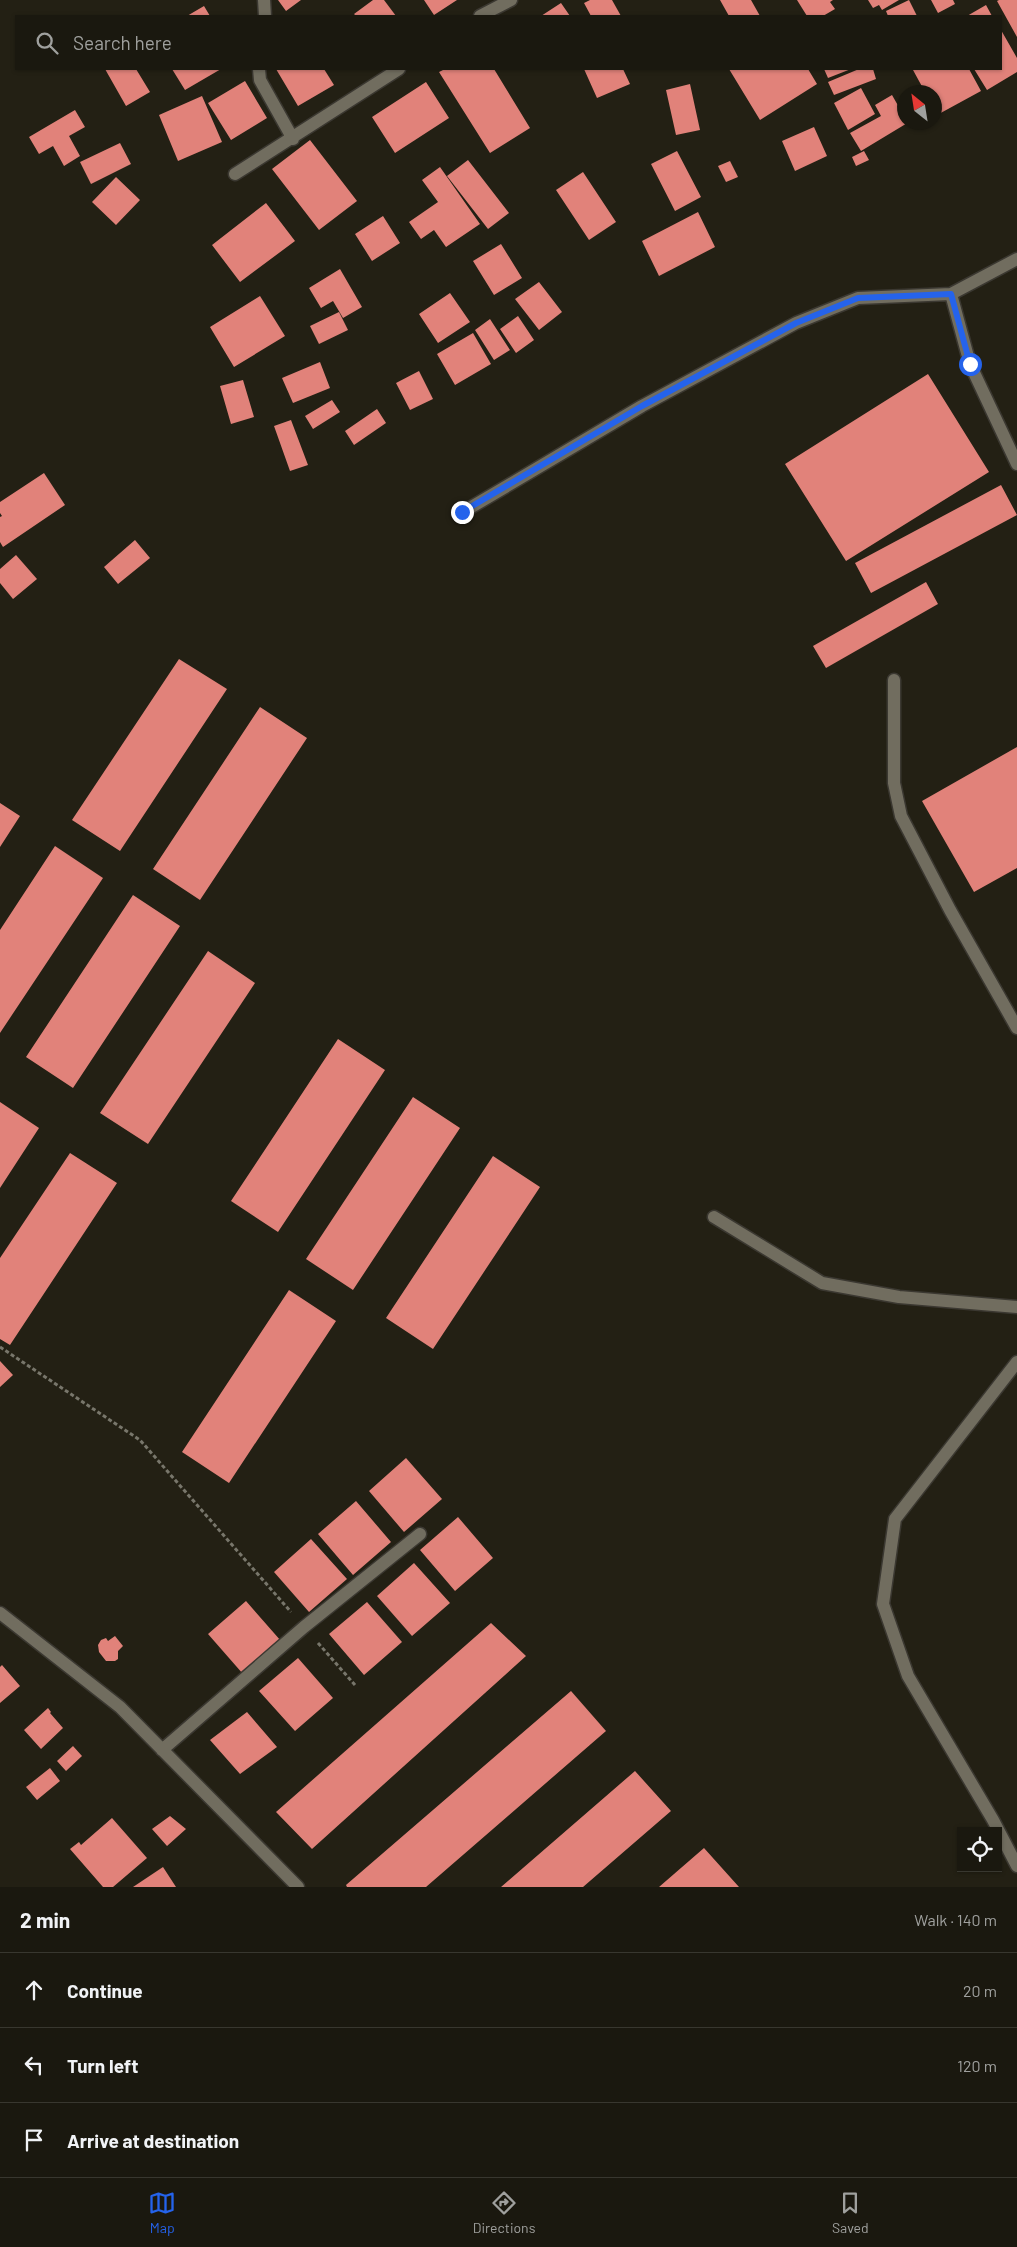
<!DOCTYPE html>
<html lang="en">
<head>
<meta charset="utf-8">
<style>
  body { margin:0; font-family:Barlow,sans-serif; background:#232118; color:#f1f3f6 }
  .controls { position:absolute; right:15px; bottom:15px; display:grid; overflow:hidden; border-radius:0px; box-shadow:0 1px 4px #0004 }
  .controls button { width:45px; height:45px; display:grid; place-items:center; padding:0; border:0; border-bottom:1px solid #38372f; background:#1a180f; color:#f1f3f6; font:25px sans-serif }
  .compass { position:absolute; left:897px; top:85px; width:45px; height:45px; border-radius:50%; background:#1a180f; box-shadow:0 1px 4px #0004; rotate:330deg }
  .stop { position:absolute; width:15px; height:15px; margin:-11px; border:4px solid #2563eb; border-radius:50%; background:#fff }
  .stop.end { background:#2563eb; border-color:#fff; box-shadow:0 1px 5px #0008 }
  .list { margin:0; padding:0; list-style:none }
  h2 { display:flex; justify-content:space-between; align-items:center; height:65px; margin:0; padding:0 20px; font-size:21px }
  h2 small { font-size:16px; font-weight:400; color:#9fa09e }
  .list li { display:grid; grid-template-columns:32px 1fr auto; gap:15px; align-items:center; box-sizing:border-box; height:75px; padding:0 20px; border-top:1px solid #38372f }
  .list b { display:block; font-size:19px; white-space:nowrap }
  .list em { font-size:16px; font-style:normal; color:#9fa09e }
  .icon { flex:none; width:28px; height:28px; fill:none; stroke:currentColor; stroke-width:2; stroke-linecap:round; stroke-linejoin:round }
  .map { position:relative; flex:none; width:1017px; height:1887px; overflow:hidden }
  .search { position:absolute; background:#1a180f; box-shadow:0 1px 4px #0004; left:15px; right:15px; top:15px; height:55px; display:flex; align-items:center; gap:12px; box-sizing:border-box; padding:0 18px; border-radius:0px; color:#9fa09e; font-size:19px }
  .sheet { height:290px; background:#1a180f }
  nav { display:flex; justify-content:space-around; align-items:center; box-sizing:border-box; height:70px; border-top:1px solid #38372f; background:#1a180f; font-size:14px; color:#9fa09e }
  nav a { display:grid; justify-items:center; gap:2px }
  nav .on { color:#2563eb }
  .map>svg:first-child { display:block }
  .building { fill:#e1827a }
  .lines { fill:none; stroke-linecap:round; stroke-linejoin:round }
  .lane-casing { stroke:#3b3831; stroke-width:15 }
  .street-casing { stroke:#3b3831; stroke-width:15 }
  .path { stroke:#78766b; stroke-width:3; stroke-dasharray:4 2.5; stroke-linecap:butt }
  .lane { stroke:#716d5f; stroke-width:12 }
  .street { stroke:#716d5f; stroke-width:12 }
  .route { stroke:#2563eb; stroke-width:6 }
</style>
</head>
<body>
<div class="map">
<svg width="1017" height="1887" viewBox="0 0 1017 1887">
  <rect width="100%" height="100%" fill="#232014"/>
  <path class="building" d="M278,0H301L286,11Z
    M373,0H384L396,16H356L354,14Z
    M424,0H457L434,15Z
    M590,0H612L621,16H591L584,3Z
    M720,0H751L760,16H729Z
    M797,0H833L830,2L835,9L823,16H807Z
    M868,0H899L882,10L879,5L873,8Z
    M909,0L917,16H888L886,11Z
    M931,0H953L955,4L938,13Z
    M999,0H1017V37L997,1Z
    M561,3L570,16H541Z
    M986,5L992,16H967Z
    M204,6L210,16H187Z
    M1001,30L1017,58V72L987,90L974,69H1001Z
    M105,69H136L150,92L126,106Z
    M172,69H221L185,90Z
    M276,69H324L334,85L298,106Z
    M445,69H494L530,128L490,153L439,72Z
    M584,69H623L630,84L597,98Z
    M729,69H808L817,84L760,120Z
    M824,69H851L828,78Z
    M859,69H873L876,79L834,95L828,82Z
    M916,69H969L981,91L937,115L934,109V92H925L913,70Z
    M245,81L267,118L231,140L208,103Z
    M426,82L449,118L395,153L372,117Z
    M690,84L700,130L676,135L666,90Z
    M861,88L875,114L848,130L834,103Z
    M892,95L904,116V122H909L861,151L850,133L881,116L875,105Z
    M202,96L222,142L178,161L159,115Z
    M75,110L85,127L69,136L80,156L64,166L53,146L39,154L29,137Z
    M814,127L827,156L795,171L782,141Z
    M310,140L357,201L319,230L272,169Z
    M120,143L131,164L91,184L80,162Z
    M677,151L701,197L675,211L651,164Z
    M864,151L869,160L856,166L852,157Z
    M468,160L509,213L488,229L447,176Z
    M730,161L738,177L726,182L718,166Z
    M440,167L480,224L446,247L434,230L421,239L409,222L438,202L422,180Z
    M583,172L616,222L589,240L556,190Z
    M116,177L140,200L116,225L92,202Z
    M266,203L295,241L240,282L212,245Z
    M698,212L715,247L659,276L642,241Z
    M383,216L400,243L372,261L355,234Z
    M501,244L522,278L494,295L473,261Z
    M340,269L362,307L343,318L333,301L321,308L309,288Z
    M539,282L562,312L539,330L515,299Z
    M450,293L470,322L438,343L419,314Z
    M260,296L285,336L234,367L210,327Z
    M339,312L348,330L319,344L310,326Z
    M518,316L534,340L516,353L500,329Z
    M490,319L510,350L494,360L475,330Z
    M473,333L491,364L455,385L437,354Z
    M320,362L330,388L293,403L282,378Z
    M419,371L433,399L410,410L396,383Z
    M928,374L989,472L846,561L785,464Z
    M243,380L254,417L231,424L220,386Z
    M332,400L340,412L313,429L305,416Z
    M377,409L386,423L354,445L345,431Z
    M291,420L308,465L290,471L274,426Z
    M44,473L65,505L3,547L0,542V517L2,516L0,513V502Z
    M1001,485L1017,515L871,593L855,563Z
    M135,540L150,558L118,584L104,567Z
    M16,555L37,579L13,599L0,583V569Z
    M926,582L938,604L826,668L813,646Z
    M179,659L227,689L120,851L72,820Z
    M260,707L307,738L200,900L153,869Z
    M1017,747V868L974,892L922,801Z
    M0,803L20,816L0,847Z
    M55,846L103,878L0,1033V930Z
    M133,895L180,926L73,1088L26,1057Z
    M208,951L255,983L148,1144L100,1113Z
    M338,1039L385,1070L278,1232L231,1201Z
    M413,1097L460,1128L353,1290L306,1259Z
    M0,1102L39,1128L0,1188Z
    M70,1153L117,1183L10,1345L0,1339V1258Z
    M493,1156L540,1187L433,1349L386,1318Z
    M289,1290L336,1321L229,1483L182,1452Z
    M0,1361L13,1375L0,1387Z
    M406,1458L442,1499L404,1532L369,1491Z
    M356,1501L391,1542L353,1575L318,1534Z
    M458,1517L493,1558L455,1591L420,1550Z
    M311,1539L347,1579L309,1612L274,1572Z
    M414,1563L450,1603L412,1636L377,1596Z
    M246,1601L281,1641L243,1674L208,1634Z
    M367,1602L402,1642L364,1675L329,1634Z
    M491,1623L526,1656L312,1849L276,1812Z
    M115,1636L123,1646L118,1651V1659L115,1661H106L99,1652L98,1645L101,1640L106,1638L108,1641Z
    M298,1658L333,1698L295,1731L259,1691Z
    M2,1665L20,1686L0,1703V1667Z
    M571,1691L606,1731L426,1887H347L346,1885Z
    M48,1708L51,1712L50,1713L63,1728L41,1749L24,1730Z
    M247,1712L277,1747L240,1774L210,1740Z
    M73,1746L82,1756L66,1771L57,1761Z
    M50,1768L60,1781L37,1800L26,1787Z
    M635,1771L671,1811L583,1887H501Z
    M170,1816L186,1829L167,1846L152,1829Z
    M112,1818L147,1858L113,1887H103L70,1849L79,1842L81,1845Z
    M704,1848L739,1887H659Z
    M163,1867L176,1887H133Z"/>
  <g class="lines">
    <g class="lane-casing">
      <path id="lane" d="M951,294L1017,259
        M463,512L642,406L796,323L858,298L951,294L970,364L1017,464
        M894,680V783L901,816L950,910L1017,1028
        M714,1217L822,1283L899,1297L1017,1307
        M1017,1362L895,1519L883,1604L908,1676L993,1820L1017,1866
        M0,1613L120,1707L298,1887
        M162,1750L304,1627L420,1534"/>
    </g>
    <g class="street-casing">
      <path id="street" d="M264,0L265,16
        M480,16L511,0
        M259,69L260,80L293,139
        M235,174L399,69"/>
    </g>
    <path class="path" d="M0,1347L140,1440L291,1612
      M318,1643L355,1685"/>
    <use href="#lane" class="lane"/>
    <use href="#street" class="street"/>
  </g>
  <g class="lines">
    <path class="route" d="M462,512L642,406L796,323L858,298L951,294L970,364"/>
  </g>
</svg>
<div class="controls">
<button><svg class="icon" aria-label="locate" viewBox="0 0 24 24"><circle cx="12" cy="12" r="6"/><path d="M12 2v4M12 18v4M2 12h4M18 12h4"/></svg></button>
</div>
<svg class="compass" viewBox="-18 -18 36 36"><path d="M0-13l5 13h-10z" fill="#e53935"/><path d="M0 13l5-13h-10z" fill="#9fa09e"/></svg>
<div class="stop" style="left:970px;top:364px"></div>
<div class="stop end" style="left:462px;top:512px"></div>
<div class="search"><svg class="icon" aria-label="search" viewBox="0 0 24 24"><circle cx="10" cy="10" r="6"/><path d="M15 15l6 6"/></svg>Search here</div>
</div>
<section class="sheet">
<h2>2 min<small>Walk · 140 m</small></h2>
<ul class="list">
<li><svg class="icon" aria-label="ahead" viewBox="0 0 24 24"><path d="M12 20V5M6 11l6-6 6 6"/></svg><div><b>Continue</b></div><em>20 m</em></li>
<li><svg class="icon" aria-label="left" viewBox="0 0 24 24"><path d="M17 20v-9H6M10 6l-5 5 5 5"/></svg><div><b>Turn left</b></div><em>120 m</em></li>
<li><svg class="icon" aria-label="arrive" viewBox="0 0 24 24"><path d="M6 21V4h12l-3 4 3 4H6"/></svg><div><b>Arrive at destination</b></div></li>
</ul>
</section>
<nav>
<a class="on"><svg class="icon" aria-label="map" viewBox="0 0 24 24"><path d="M3 6l6-2 6 2 6-2v14l-6 2-6-2-6 2zM9 4v14M15 6v14"/></svg>Map</a>
<a><svg class="icon" aria-label="directions" viewBox="0 0 24 24"><path d="M12 3l9 9-9 9-9-9zM9 14v-3h6M13 9l2 2-2 2"/></svg>Directions</a>
<a><svg class="icon" aria-label="saved" viewBox="0 0 24 24"><path d="M7 4h10v16l-5-4-5 4z"/></svg>Saved</a>
</nav>
</body>
</html>
